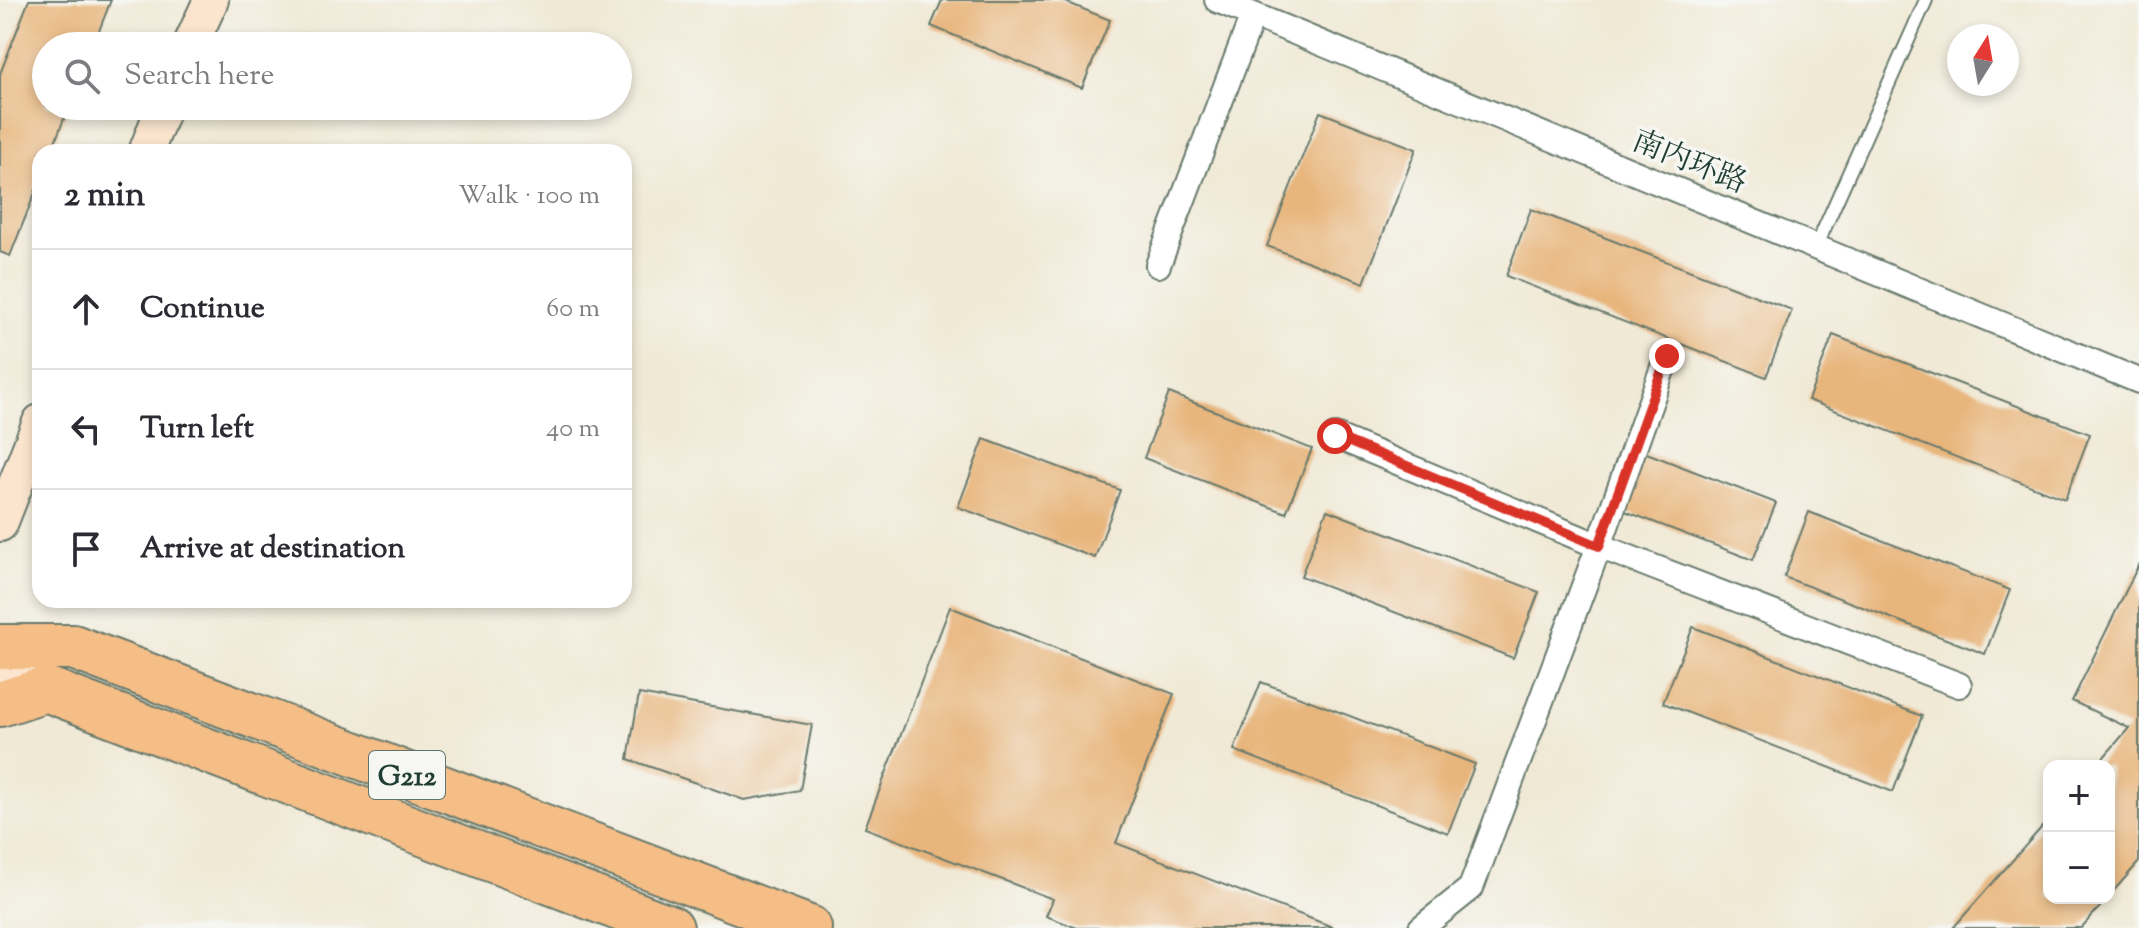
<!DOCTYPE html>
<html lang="en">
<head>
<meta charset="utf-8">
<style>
  body { margin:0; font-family:"Sorts Mill Goudy","Noto Serif SC",serif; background:#f7f7f7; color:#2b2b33 }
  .controls { position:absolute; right:24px; bottom:24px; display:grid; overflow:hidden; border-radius:16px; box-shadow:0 4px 12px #0003 }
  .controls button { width:72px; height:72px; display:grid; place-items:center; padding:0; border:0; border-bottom:2px solid #e1e1e2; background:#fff; color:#2b2b33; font:40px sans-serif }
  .compass { position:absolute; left:1947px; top:24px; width:72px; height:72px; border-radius:50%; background:#fff; box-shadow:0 4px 12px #0003; rotate:11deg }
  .stop { position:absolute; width:24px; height:24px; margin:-18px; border:6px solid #d93025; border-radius:50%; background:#fff }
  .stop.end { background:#d93025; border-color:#fff; box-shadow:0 2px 8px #0008 }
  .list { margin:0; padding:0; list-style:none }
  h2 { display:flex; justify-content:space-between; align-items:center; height:104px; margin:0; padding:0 32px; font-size:34px }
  h2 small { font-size:26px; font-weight:400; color:#7c7c81 }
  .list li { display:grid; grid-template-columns:52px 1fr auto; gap:24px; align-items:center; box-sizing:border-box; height:120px; padding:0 32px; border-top:2px solid #e1e1e2 }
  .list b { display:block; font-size:30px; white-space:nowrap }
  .list em { font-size:26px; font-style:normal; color:#7c7c81 }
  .icon { flex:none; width:44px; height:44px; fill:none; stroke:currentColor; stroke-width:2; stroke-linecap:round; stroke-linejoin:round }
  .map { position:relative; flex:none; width:2139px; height:928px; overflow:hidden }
  .search { position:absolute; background:#fff; box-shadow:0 4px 12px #0003; left:32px; top:32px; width:600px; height:88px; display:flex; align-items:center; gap:20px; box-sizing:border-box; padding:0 28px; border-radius:44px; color:#7c7c81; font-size:30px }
  .panel { position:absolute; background:#fff; box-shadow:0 4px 12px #0003; left:32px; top:144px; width:600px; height:464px; border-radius:24px }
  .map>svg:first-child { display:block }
  .building { fill:#e8b57b }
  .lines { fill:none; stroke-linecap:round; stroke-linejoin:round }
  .lane-casing { stroke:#68796c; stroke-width:16 }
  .street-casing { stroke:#68796c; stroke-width:28 }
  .secondary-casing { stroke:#68796c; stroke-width:38 }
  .highway-casing { stroke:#68796c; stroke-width:48 }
  .lane { stroke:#fff; stroke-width:12 }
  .street { stroke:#fff; stroke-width:24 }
  .secondary { stroke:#fbe5cf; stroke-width:34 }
  .highway { stroke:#f6be87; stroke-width:44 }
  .route { stroke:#d93025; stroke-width:10 }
  .labels { text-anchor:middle; stroke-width:7; stroke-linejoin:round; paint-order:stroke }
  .shield { fill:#f6f6f2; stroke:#60746d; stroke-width:2 }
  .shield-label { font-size:28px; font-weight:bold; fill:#1f3d34 }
  .street-label { font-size:30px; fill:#1f3d34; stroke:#f6f6f2 }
</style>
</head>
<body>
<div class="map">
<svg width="2139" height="928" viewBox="0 0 2139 928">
  <rect width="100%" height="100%" fill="#f6f6f2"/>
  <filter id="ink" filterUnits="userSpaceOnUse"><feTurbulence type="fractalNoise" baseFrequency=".0125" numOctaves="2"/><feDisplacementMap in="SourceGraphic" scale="16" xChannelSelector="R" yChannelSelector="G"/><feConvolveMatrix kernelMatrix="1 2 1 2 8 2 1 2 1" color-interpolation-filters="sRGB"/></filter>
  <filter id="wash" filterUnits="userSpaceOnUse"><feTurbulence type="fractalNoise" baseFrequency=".006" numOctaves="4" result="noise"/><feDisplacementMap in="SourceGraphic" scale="32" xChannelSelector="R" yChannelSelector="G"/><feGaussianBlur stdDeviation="1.8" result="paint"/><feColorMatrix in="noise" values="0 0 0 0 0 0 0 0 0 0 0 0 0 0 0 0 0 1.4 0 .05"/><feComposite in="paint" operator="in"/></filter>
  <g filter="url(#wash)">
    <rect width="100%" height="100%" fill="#f0e9d5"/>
    <g id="blocks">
      <path class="building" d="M29,0H111L93,46H46V106H69L51,152H40V180L10,256L0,252V74Z
        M942,0H1061L1110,20L1082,88L931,26Z
        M1320,112L1416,149L1364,283L1267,246Z
        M1531,209L1792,310L1766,377L1506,276Z
        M1833,335L2090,434L2065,499L1808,400Z
        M1169,393L1312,449L1286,513L1144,458Z
        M984,439L1120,490L1095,558L958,507Z
        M1644,452L1776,503L1753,560L1622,510Z
        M1327,510L1539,592L1513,658L1301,576Z
        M1809,512L2010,590L1985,654L1784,577Z
        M2139,564V862L2109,896V766H2096L2129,728L2072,701Z
        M950,607L1174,694L1116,843L1335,928H1077L1046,916L1053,899L865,828Z
        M1693,627L1922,716L1893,792L1663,703Z
        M1261,682L1475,764L1448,833L1234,750Z
        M639,694L812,725L800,790L744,800L628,759Z
        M2049,819V898H2108L2081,928H1953Z"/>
    </g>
  </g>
  <g filter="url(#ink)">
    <use href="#blocks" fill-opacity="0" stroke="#68796c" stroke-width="2"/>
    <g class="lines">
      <g class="lane-casing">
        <path id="lane" d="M1816,247L1926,0"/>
      </g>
      <g class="street-casing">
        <path id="street" d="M1217,0L2139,381
          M1158,265L1253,15
          M1335,436L1599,546L1959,685
          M1421,928L1471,888L1599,546L1667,356"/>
      </g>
      <g class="secondary-casing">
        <path id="secondary" d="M190,46L211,0
          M146,152L164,106
          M0,524L40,422
          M0,669L46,689"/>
      </g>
      <g class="highway-casing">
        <path id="highway" d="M0,647H73L809,928
          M0,704L46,689L671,928"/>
      </g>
      <use href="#lane" class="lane"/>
      <use href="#street" class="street"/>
      <use href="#secondary" class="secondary"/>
      <use href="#highway" class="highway"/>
    </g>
  </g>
  <g class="lines" filter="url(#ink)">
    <path class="route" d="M1335,436L1599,546L1667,356"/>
  </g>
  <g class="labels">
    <rect class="shield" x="369" y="751" width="76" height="48" rx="6"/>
    <g class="shield-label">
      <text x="407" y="785">G212</text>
    </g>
    <g class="street-label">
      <text transform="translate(1690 161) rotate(22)" y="10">南内环路</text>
    </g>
  </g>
</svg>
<div class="controls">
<button>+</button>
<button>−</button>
</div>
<svg class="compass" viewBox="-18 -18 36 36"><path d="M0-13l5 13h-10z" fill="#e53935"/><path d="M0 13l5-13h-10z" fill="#7c7c81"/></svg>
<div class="stop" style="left:1335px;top:436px"></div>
<div class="stop end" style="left:1667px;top:356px"></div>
<div class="search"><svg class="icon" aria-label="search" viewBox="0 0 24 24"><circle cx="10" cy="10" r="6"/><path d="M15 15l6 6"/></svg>Search here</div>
<section class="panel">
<h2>2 min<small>Walk · 100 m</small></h2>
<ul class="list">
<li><svg class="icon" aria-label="ahead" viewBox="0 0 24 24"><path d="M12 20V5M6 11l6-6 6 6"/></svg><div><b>Continue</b></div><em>60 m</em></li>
<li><svg class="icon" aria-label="left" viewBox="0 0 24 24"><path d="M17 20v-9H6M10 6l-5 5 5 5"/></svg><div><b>Turn left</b></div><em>40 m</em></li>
<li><svg class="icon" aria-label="arrive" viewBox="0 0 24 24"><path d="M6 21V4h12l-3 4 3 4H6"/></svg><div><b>Arrive at destination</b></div></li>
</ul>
</section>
</div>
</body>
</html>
